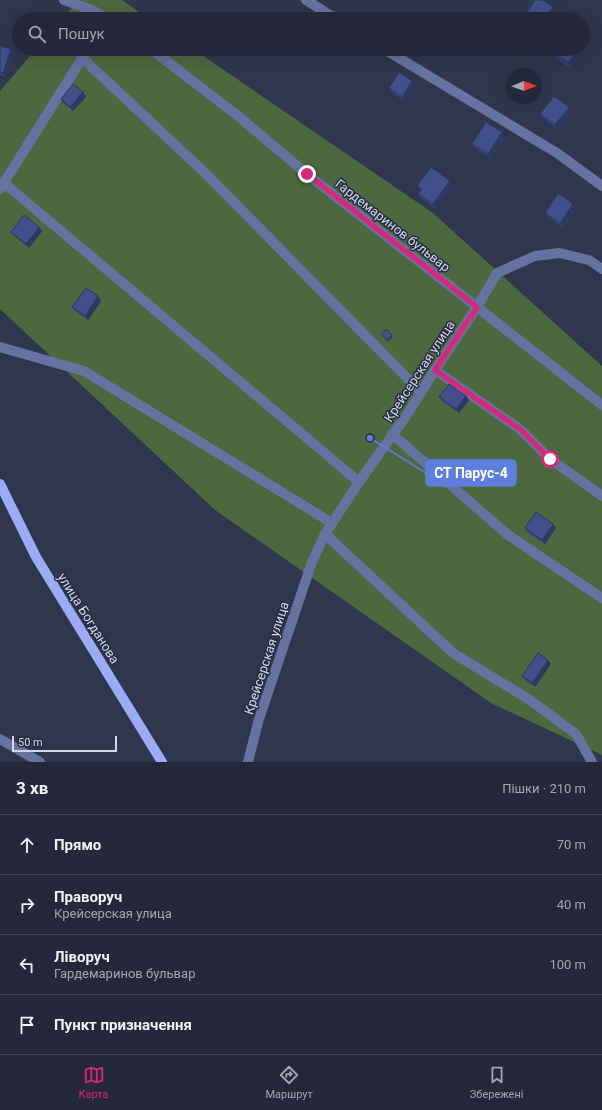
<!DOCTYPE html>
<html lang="uk">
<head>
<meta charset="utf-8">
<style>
  body { margin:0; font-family:Roboto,sans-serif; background:#2c3042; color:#f1f3f6 }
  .compass { position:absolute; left:506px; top:68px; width:36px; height:36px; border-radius:50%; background:#24283a; box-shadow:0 4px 16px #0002; rotate:89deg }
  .scale { position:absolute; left:12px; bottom:10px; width:105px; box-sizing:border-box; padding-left:4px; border:2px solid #d4d8e7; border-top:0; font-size:11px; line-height:14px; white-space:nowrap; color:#d4d8e7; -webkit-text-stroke:3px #262c42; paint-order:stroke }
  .stop { position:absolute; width:12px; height:12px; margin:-9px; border:3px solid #db2777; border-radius:50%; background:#fff }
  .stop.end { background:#db2777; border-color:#fff; box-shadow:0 1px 4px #0008 }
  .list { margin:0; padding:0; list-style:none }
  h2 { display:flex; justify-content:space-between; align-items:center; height:52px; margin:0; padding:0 16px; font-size:17px }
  h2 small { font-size:13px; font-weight:400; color:#a3a6af }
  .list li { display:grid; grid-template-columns:26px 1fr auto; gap:12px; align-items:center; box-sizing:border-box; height:60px; padding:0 16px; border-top:1px solid #414454 }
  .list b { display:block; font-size:15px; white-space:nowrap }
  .list p { margin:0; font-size:13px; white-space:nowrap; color:#a3a6af }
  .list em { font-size:13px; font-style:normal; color:#a3a6af }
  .icon { flex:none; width:22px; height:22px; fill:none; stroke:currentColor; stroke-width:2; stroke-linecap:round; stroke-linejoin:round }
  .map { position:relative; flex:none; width:602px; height:762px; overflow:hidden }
  .search { position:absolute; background:#24283a; box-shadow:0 4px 16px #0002; left:12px; right:12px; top:12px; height:44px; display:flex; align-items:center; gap:10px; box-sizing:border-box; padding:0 14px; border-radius:22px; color:#a3a6af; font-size:15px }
  .sheet { height:292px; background:#24283a }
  nav { display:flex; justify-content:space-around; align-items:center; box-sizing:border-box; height:56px; border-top:1px solid #414454; background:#24283a; font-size:11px; color:#a3a6af }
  nav a { display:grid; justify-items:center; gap:2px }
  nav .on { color:#db2777 }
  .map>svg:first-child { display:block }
  .green { fill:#4d673f }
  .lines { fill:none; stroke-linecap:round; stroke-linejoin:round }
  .minor { stroke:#66729f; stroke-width:10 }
  .major { stroke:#99acf5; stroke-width:10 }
  .wall { fill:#384477 }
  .shaded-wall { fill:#2e3761 }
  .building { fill:#414f8a; stroke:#2e3761 }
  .route { stroke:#db2777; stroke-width:5 }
  .labels { text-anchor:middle; stroke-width:3; stroke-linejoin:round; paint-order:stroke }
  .street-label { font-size:13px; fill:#d4d8e7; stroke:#262c42 }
  .leader { fill:none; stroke:#5d7edd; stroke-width:1.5 }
  .callout-dot { fill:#5d7edd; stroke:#262c42; stroke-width:1.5 }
  .callout { fill:#5d7edd; stroke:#5d7edd; stroke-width:1.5 }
  .callout-label { font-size:14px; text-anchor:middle; font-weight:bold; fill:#fff }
</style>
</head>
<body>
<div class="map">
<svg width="602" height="762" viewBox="0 0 602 762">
  <rect width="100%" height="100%" fill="#30364d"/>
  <path class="green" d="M78,0H122L149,19H62Z
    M36,49H193L433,213L602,366V755L491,703L215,510L0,309V91Z"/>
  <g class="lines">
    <path class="minor" d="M64,0L92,10L108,19
      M306,0L336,19
      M151,49L238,116L307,174L602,405
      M384,49L557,153L602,186
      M82,58L202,170L421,392
      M4,183L359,482
      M0,189L88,49
      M0,347L84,371L332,523
      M435,370L521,430L550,459L602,496
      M392,434L508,535L602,598
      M325,534L453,653L530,700L576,734L592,762
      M0,739L40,762
      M248,762L259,719L312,562L325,534L359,482L408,413L435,370L477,307L497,273L535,256L559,253L589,260L602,269"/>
    <path class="major" d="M0,484L36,557L162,762"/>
  </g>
  <path class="wall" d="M588,43L570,68L550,53L547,49Z
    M0,46L11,49L14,54L6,77L0,75Z
    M415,85L405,101L391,92L389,88Z
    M83,92L86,97L73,111L63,103L61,99Z
    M569,107L572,111L558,130L543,118L540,114Z
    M505,137L491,159L475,148L472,144Z
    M453,185L436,209L421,198L418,194L421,191L417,186Z
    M576,208L563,228L548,217L545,213Z
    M39,227L42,231L29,248L14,236L11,232Z
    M98,296L101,301L88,320L75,311L72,307Z
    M381,334L392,335L393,337L388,342Z
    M466,396L469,400L459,413L442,401L439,397Z
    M553,524L556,528L545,544L528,533L525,528Z
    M548,660L551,664L535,687L525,680L522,676Z"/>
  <path class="shaded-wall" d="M553,7L556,12L551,19H545Z
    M585,38L588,43L570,68L568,63L578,49H583V42Z
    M11,49L14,54L6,77L3,73Z
    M412,81L415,85L405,101L402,97Z
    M83,92L86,97L73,111L70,107Z
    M569,107L572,111L558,130L555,125Z
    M502,132L505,137L491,159L488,154Z
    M450,181L453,185L436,209L433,204Z
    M573,204L576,208L563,228L560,223Z
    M39,227L42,231L29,248L26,244Z
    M98,296L101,301L88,320L85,316Z
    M466,396L469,400L459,413L456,409Z
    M553,524L556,528L545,544L542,540Z
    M548,660L551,664L535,687L532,683Z"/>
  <path class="building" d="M535,0H542L553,7L545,19H525L523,18Z
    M583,37L585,38L583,42Z
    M0,46L11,49L3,73L0,72Z
    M548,49H578L568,63Z
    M399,72L412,81L402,97L389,88Z
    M73,84L83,92L70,107L61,99Z
    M554,96L569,107L555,125L540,114Z
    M486,122L502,132L488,154L472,144Z
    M431,167L450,181L433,204L418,194L422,189L417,186Z
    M558,193L573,204L560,223L545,213Z
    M24,215L39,227L26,244L11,232Z
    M86,288L98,296L85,316L72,307Z
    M386,329L392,335L387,340L381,334Z
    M449,384L466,396L456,409L439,397Z
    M536,512L553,524L542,540L525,528Z
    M538,653L548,660L532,683L522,676Z"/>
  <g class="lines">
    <path class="route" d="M307,174L477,307L435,370L521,430L550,459"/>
  </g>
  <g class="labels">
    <g class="street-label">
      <text transform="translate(393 225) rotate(38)" y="5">Гардемаринов бульвар</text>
      <text transform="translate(419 371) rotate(-57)" y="5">Крейсерская улица</text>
      <text transform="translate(89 618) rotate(58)" y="5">улица Богданова</text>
      <text transform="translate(266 658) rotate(-72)" y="5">Крейсерская улица</text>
    </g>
  </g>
  <path class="leader" d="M370 438L426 473"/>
  <circle class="callout-dot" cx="370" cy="438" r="4"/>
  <rect class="callout" x="426" y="460" width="90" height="26" rx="4"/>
  <g class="callout-label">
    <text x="471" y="478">СТ Парус-4</text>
  </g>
</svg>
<svg class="compass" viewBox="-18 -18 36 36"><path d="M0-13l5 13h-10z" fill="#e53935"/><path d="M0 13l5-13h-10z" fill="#a3a6af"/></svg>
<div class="scale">50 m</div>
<div class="stop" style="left:550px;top:459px"></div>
<div class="stop end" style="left:307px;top:174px"></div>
<div class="search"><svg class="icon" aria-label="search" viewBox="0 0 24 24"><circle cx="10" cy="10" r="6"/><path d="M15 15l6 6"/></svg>Пошук</div>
</div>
<section class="sheet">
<h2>3 хв<small>Пішки · 210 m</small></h2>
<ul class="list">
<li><svg class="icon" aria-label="ahead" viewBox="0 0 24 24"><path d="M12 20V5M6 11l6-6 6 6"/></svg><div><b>Прямо</b></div><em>70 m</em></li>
<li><svg class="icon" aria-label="right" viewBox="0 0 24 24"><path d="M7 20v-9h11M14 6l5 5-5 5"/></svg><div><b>Праворуч</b><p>Крейсерская улица</p></div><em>40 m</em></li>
<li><svg class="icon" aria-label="left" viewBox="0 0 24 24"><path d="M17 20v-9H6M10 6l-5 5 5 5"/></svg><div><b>Ліворуч</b><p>Гардемаринов бульвар</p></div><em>100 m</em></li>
<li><svg class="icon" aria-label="arrive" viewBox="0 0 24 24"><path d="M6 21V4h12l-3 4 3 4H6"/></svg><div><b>Пункт призначення</b></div></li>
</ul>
</section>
<nav>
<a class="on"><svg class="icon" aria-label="map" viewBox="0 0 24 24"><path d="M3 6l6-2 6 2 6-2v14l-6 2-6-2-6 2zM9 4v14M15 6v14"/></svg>Карта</a>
<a><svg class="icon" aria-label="directions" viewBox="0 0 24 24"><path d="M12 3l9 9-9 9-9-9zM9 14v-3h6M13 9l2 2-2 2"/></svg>Маршрут</a>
<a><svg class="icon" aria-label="saved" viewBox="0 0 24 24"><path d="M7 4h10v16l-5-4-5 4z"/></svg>Збережені</a>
</nav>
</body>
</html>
